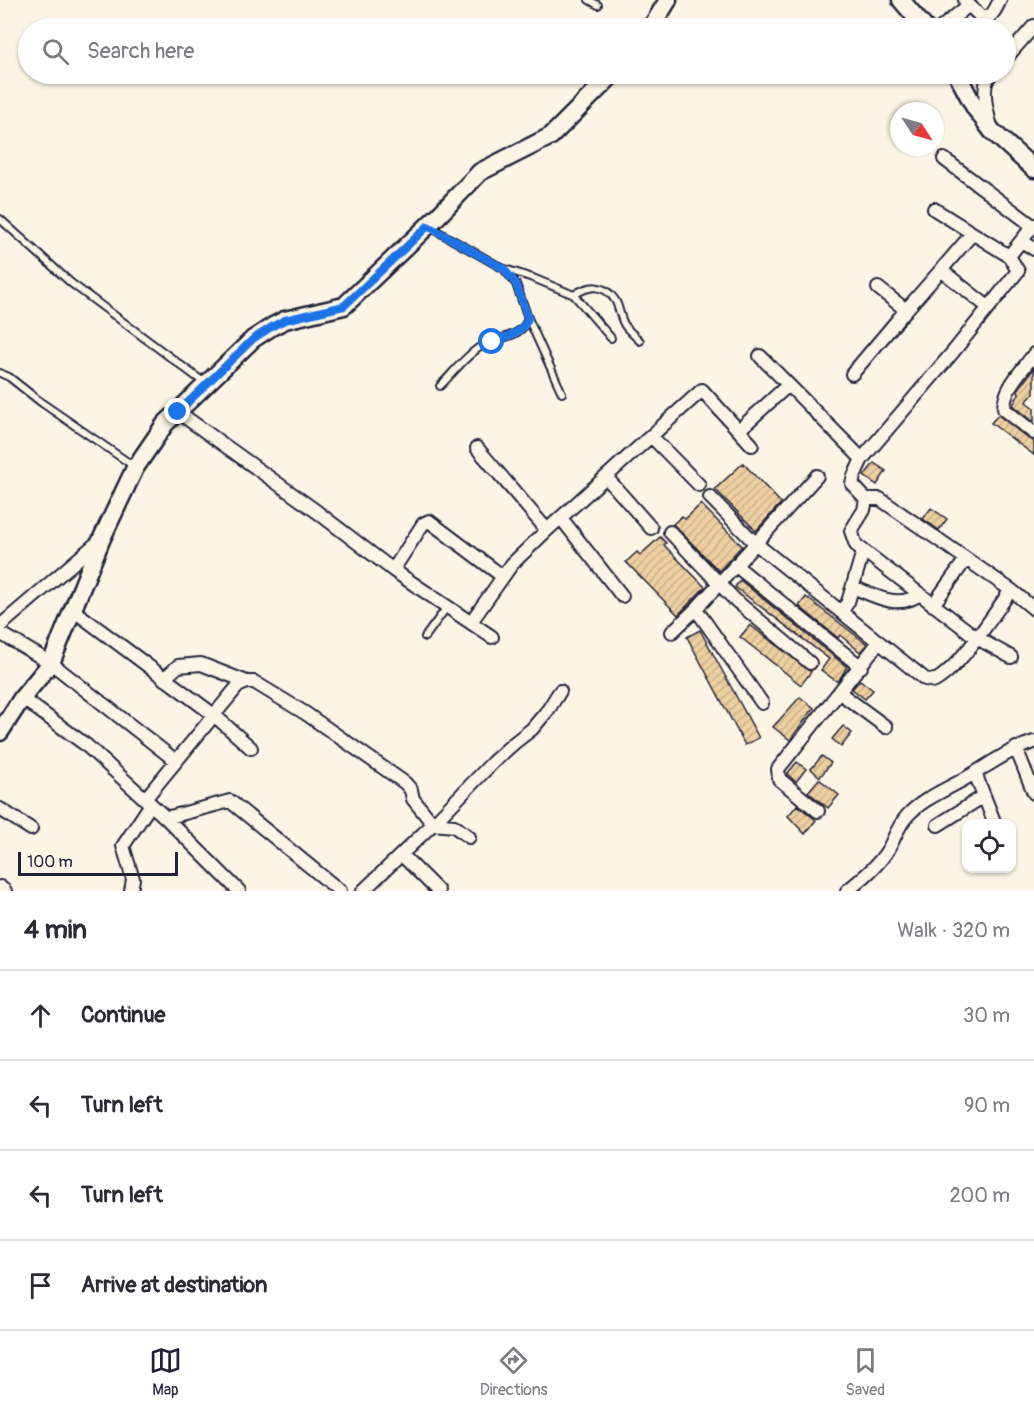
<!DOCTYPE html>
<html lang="en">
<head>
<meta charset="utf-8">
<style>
  body { margin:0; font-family:Pangolin,sans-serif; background:#f2f2f3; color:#2b2b33 }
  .controls { position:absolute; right:18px; bottom:18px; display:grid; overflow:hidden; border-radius:12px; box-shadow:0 2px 4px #0004 }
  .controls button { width:54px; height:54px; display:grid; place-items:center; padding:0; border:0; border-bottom:2px solid #e1e1e2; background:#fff; color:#2b2b33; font:30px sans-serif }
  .compass { position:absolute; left:890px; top:102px; width:54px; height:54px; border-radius:50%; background:#fff; box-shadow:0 2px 4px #0004; rotate:126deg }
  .scale { position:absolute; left:18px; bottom:15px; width:160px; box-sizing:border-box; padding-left:6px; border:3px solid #22223b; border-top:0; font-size:16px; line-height:21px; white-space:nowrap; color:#22223b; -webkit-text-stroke:4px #fcf5e5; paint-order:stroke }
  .stop { position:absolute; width:18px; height:18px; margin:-14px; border:4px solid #1a73e8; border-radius:50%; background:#fff }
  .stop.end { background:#1a73e8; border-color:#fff; box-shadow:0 2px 6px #0008 }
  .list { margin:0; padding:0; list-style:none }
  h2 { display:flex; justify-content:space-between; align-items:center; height:78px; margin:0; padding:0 24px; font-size:26px }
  h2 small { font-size:20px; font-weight:400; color:#7c7c81 }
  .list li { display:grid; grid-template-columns:39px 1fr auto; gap:18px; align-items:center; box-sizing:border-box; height:90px; padding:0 24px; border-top:2px solid #e1e1e2 }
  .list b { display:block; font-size:22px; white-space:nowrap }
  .list em { font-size:20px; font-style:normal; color:#7c7c81 }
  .icon { flex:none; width:33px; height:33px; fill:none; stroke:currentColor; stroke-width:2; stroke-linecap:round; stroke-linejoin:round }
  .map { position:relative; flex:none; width:1034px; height:891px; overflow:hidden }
  .search { position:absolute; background:#fff; box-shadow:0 2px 4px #0004; left:18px; right:18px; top:18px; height:66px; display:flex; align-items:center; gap:15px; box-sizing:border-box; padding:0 21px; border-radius:33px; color:#7c7c81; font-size:22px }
  .sheet { height:438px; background:#fff }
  nav { display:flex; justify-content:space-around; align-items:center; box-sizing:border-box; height:84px; border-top:2px solid #e1e1e2; background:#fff; font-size:16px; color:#7c7c81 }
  nav a { display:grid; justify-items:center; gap:3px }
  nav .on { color:#22223b }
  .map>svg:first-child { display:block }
  .building { fill:url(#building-hatch); stroke:#22223b; stroke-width:1.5 }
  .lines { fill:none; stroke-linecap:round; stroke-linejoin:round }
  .lane-casing { stroke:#22223b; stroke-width:10 }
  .street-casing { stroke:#22223b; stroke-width:16 }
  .secondary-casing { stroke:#22223b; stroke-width:21 }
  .lane { stroke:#fcf5e5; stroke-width:6 }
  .street { stroke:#fcf5e5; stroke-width:12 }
  .secondary { stroke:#fcf5e5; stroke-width:16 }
  .route { stroke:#1a73e8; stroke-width:8 }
</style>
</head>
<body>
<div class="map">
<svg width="1034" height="891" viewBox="0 0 1034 891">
  <defs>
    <pattern id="building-hatch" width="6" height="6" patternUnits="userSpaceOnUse" patternTransform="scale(1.5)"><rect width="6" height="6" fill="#edcfa0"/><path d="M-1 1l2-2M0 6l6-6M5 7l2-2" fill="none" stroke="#cbb18b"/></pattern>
  </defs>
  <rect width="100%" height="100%" fill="#fcf5e5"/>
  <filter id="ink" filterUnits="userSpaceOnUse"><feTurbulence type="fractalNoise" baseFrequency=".0167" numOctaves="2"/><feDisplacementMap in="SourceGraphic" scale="12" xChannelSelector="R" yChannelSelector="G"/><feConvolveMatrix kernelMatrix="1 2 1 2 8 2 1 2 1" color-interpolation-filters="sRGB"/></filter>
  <g filter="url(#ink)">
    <path class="building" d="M1034,368V393L1026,402L1034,408V422L1013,405L1019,394L1018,390Z
      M998,415L1029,439L1034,441V455L991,423Z
      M743,463L781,503L756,531L715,489Z
      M874,463L886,471L877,485L864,476Z
      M701,504L742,546L719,571L673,524L682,516L685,519Z
      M931,508L947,519L939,530L923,519Z
      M660,537L666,543L664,545L705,587L678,615L626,562L637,552L640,555Z
      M740,580L847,667L839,680L836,681L821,670L829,659L735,587Z
      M806,597L867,644L860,652L840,635L838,638L799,606Z
      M750,625L811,672L801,685L740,637Z
      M700,630L759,738L745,745L687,637Z
      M860,680L873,690L865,699L852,689Z
      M800,697L814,708L790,740L773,727Z
      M843,726L852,733L841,747L832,739Z
      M822,756L831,763L820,777L811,769Z
      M797,762L806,769L796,782L787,774Z
      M819,779L839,795L828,808L808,792Z
      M797,805L816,820L805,834L788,816Z"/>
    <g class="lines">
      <g class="lane-casing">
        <path id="lane" d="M589,0L598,5
          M0,219L71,283L206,384
          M428,226L504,269L516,284L528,318C523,337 500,337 485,344C468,353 454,372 440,386
          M505,269L533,278L574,295C589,285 604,283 615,300C620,308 620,320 626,327C630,332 635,336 640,341
          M574,295L611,338
          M528,318L562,393
          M0,373L9,377L42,403L135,467
          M425,637L447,607"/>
      </g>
      <g class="street-casing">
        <path id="street" d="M969,5L982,18C992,19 996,8 1000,0
          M941,28L969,5L965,1
          M1006,58L1034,26
          M991,74C980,85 987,113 991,127
          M944,159L1033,226
          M934,209L1009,256
          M1022,241L1034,249
          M941,270L972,234
          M878,288L906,310L941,270L988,307
          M1034,354C1022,371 1004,387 1004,409L1034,433
          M760,356L862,459L953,352L1018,271L1009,256L1034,225
          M852,374L906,310
          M178,412L316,511L393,570L492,637
          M739,430L787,386
          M651,436L699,485
          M477,448L547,530L702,390L752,445
          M862,459L854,476L852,484L866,499
          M606,477L651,528
          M710,497L755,543L925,679L935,681C963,664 991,618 1011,590
          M561,518L622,596
          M670,532L734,599L810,663
          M735,565L861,667
          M393,570L423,524L429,521L502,576
          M853,587C875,596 898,610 920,594
          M933,605L966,559
          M696,609L762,703
          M73,610L214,715L251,748
          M841,612L848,602L863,551
          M471,622L512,564L547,530
          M0,626L99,541
          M672,632L696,609L817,476
          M0,633L51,663L176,761
          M1011,657L977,638L856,545L851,531L864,510L866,499H880L1011,590L1034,609
          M164,679L178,666L201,664L247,682
          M840,693L886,727
          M22,698L86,745L166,818L239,891
          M1016,748L1034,793
          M975,773L995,824
          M145,799L238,686L247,682H254L305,713L405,783L411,790L413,799L433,824L454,826L469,837
          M0,809L31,829
          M818,811L779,779L778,769L879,642
          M166,818L230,801L340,891
          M938,825L984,796
          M402,855L438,891
          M0,887L5,891
          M131,891L133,879L123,846L151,804
          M363,891L433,824L493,762L514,743L532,729L548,710L560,691
          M847,891C862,879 879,865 889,848C895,837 898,826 907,816C924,797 951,788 973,774C993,762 1011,749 1034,742"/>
      </g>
      <g class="secondary-casing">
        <path id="secondary" d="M901,0L925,28
          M651,28L668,0
          M957,74L975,108L992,131L1034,169
          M0,732L22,698L51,663L102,538L135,468L165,424L253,339L273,326L285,320L344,306L439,215L480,172L551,136L613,74"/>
      </g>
      <use href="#lane" class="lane"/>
      <use href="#street" class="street"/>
      <use href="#secondary" class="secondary"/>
    </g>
  </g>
  <g class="lines" filter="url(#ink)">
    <path class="route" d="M178,412L253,339L273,326L285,320L344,306L428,226L504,269L516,284L528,318C523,334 505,337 492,342"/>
  </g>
</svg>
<div class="controls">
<button><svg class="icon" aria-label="locate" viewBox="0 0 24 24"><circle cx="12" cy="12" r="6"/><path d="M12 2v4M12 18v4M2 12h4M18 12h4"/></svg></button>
</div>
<svg class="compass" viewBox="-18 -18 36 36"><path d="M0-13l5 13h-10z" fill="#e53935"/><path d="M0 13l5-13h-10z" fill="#7c7c81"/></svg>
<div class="scale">100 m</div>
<div class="stop" style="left:492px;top:342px"></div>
<div class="stop end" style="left:178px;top:412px"></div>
<div class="search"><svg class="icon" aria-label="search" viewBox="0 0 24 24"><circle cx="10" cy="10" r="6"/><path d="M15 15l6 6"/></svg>Search here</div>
</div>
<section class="sheet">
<h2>4 min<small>Walk · 320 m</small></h2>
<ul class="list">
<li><svg class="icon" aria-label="ahead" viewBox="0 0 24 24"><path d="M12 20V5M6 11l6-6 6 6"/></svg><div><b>Continue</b></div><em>30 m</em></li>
<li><svg class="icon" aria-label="left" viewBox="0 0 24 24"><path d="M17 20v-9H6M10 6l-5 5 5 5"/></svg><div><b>Turn left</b></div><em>90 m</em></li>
<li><svg class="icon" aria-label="left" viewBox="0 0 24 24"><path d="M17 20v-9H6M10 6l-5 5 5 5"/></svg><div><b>Turn left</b></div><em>200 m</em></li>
<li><svg class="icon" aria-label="arrive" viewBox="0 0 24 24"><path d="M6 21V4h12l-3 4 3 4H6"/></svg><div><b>Arrive at destination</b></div></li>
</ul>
</section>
<nav>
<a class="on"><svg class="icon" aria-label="map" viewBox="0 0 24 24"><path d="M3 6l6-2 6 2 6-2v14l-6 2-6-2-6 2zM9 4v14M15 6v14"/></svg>Map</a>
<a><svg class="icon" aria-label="directions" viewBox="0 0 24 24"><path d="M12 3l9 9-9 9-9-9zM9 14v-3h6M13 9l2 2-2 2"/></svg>Directions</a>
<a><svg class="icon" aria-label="saved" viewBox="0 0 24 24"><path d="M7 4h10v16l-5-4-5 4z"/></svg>Saved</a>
</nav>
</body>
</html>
